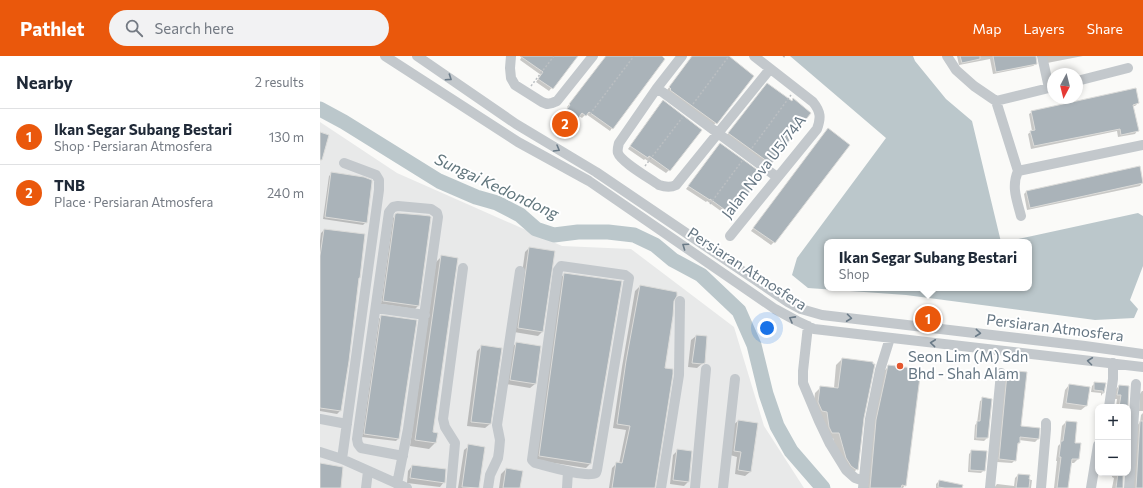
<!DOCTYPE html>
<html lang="en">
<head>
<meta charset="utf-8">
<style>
  body { margin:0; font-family:Commissioner,sans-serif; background:#f2f2f3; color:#1f2937 }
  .controls { position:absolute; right:12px; bottom:12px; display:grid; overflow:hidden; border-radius:8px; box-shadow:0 2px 6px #0003 }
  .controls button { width:36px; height:36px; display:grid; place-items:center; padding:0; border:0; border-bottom:1px solid #e0e1e3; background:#fff; color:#1f2937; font:20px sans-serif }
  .compass { position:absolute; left:727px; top:12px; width:36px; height:36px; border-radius:50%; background:#fff; box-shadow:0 2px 6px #0003; rotate:187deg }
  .you { position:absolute; left:447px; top:272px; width:14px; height:14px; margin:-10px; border:3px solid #fff; border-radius:50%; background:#1a73e8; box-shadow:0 0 0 6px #1a73e833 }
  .badge { display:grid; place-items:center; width:26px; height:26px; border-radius:50%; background:#ea580c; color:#fff; font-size:13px; font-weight:700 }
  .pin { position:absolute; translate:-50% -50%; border:2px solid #fff; box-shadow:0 1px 4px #0006 }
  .popup { position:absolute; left:504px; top:183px; width:208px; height:52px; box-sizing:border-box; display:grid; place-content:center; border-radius:8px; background:#fff; filter:drop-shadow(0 1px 3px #0005); font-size:13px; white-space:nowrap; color:#747a83 }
  .popup b { font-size:15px; color:#1f2937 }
  .popup::after { content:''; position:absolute; left:50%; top:100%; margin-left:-8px; border:8px solid transparent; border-top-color:#fff }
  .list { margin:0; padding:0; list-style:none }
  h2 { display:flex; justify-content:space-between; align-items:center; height:52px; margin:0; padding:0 16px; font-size:17px }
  h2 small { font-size:13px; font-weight:400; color:#747a83 }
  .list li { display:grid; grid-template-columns:26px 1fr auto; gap:12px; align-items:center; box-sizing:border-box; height:56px; padding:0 16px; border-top:1px solid #e0e1e3 }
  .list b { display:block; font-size:15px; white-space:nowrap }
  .list p { margin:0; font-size:13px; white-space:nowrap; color:#747a83 }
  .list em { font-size:13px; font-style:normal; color:#747a83 }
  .icon { flex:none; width:22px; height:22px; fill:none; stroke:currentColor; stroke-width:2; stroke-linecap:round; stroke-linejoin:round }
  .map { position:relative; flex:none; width:823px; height:432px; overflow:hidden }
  header { display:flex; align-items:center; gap:24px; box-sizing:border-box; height:56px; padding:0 20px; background:#ea580c; color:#fff }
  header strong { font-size:19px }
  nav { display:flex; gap:22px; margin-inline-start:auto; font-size:14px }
  .search { width:280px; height:36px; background:#f2f2f3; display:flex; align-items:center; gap:10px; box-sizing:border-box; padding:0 14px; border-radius:22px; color:#747a83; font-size:15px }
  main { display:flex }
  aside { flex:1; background:#fff }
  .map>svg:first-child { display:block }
  .built { fill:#e8e9e9 }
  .water { fill:#bbc7cb }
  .shadow { fill:#0003 }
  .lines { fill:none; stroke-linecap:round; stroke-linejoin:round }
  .river { stroke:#bbc7cb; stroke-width:15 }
  .building { fill:#aab3b9; stroke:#dcdcda }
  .path { stroke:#bbbfc2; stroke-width:1.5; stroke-dasharray:2 2; stroke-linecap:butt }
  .minor { stroke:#c3c8cc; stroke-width:10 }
  .oneway { stroke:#6a7a87 }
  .poi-dot { fill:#e4572e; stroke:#fff; stroke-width:1.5 }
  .labels { text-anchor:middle; stroke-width:4; stroke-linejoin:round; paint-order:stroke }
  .street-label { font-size:15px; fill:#657683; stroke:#fff }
  .poi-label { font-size:15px; fill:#657683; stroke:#fff; text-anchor:start }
  .water-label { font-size:16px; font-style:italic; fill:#60757c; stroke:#fff }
</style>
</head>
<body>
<header>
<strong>Pathlet</strong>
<div class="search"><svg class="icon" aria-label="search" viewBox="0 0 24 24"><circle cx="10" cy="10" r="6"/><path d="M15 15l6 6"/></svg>Search here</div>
<nav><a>Map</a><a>Layers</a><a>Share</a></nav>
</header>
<main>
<aside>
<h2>Nearby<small>2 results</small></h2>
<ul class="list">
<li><span class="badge">1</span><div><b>Ikan Segar Subang Bestari</b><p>Shop · Persiaran Atmosfera</p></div><em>130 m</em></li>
<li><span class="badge">2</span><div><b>TNB</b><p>Place · Persiaran Atmosfera</p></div><em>240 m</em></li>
</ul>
</aside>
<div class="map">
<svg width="823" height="432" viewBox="0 0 823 432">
  <rect width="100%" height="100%" fill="#fafaf8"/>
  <path class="built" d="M0,66L77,117L242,190L311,193L414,271L444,370L484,432H0Z"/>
  <path class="water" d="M470,0H593L595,5L626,43L652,65L681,186H507V232H709V186H684L818,157L823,160V210L810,244L818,253L814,262L775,264L586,239L488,232L472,219L477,202L566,82Z"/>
  <path class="shadow" d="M202,0H257L229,35L216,26L221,19L200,4Z
    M286,0H340L290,75L266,58L262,62L259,60L244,79L233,72L248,52L247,51Z
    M373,0H407L433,21L393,70L347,34Z
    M637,0H715L716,8L713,10L673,18L670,3L639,9Z
    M725,0H763L727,7Z
    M444,31L489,57L447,110L406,80Z
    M818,47L815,50H812L817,75L815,78L798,81L797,75L711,93L708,78L712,75L709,58L712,56Z
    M340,48L349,114L346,117L325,103L324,104L308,93Z
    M505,76L454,186L451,189L431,175Z
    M398,91L411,158L409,161L387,145L386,146L366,133Z
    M12,117L46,166L43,169L3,163L9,120Z
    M822,127L820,130L707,154L704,138L706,136Z
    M77,158L110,162L98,250L95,253L61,248L73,162Z
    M4,174L38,222L20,355L17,358L0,355V185L1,177Z
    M209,192L222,276L218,280L194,276L205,196Z
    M122,200L112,377L116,378L115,387L109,393L90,390L116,206Z
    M244,218L270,408L266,412L215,404L240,223Z
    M320,230L353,244L344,313L334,432H289L292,412L297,407L299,408L306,374L293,372L302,311L315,235Z
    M61,260L78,383L76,385L42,381L59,263Z
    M376,280L384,306L377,312L368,311L371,284Z
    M196,287L215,328L210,332L186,328L192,292Z
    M162,290L181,293L170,368L165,372L147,370L157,295Z
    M522,303L543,362L537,413L531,419L520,408L513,382L506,383L493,353L495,337L501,331L514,332L516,309Z
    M569,310L585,429L583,432H544L551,371L563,316Z
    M687,315L699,371L718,373V383L715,386L699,384V387L697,389L695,404L692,407L677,406L684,317Z
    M775,327L785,328L783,337L781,340V337L771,336L772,330Z
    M749,329L769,332L766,350L761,354L742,352L745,334Z
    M799,330L807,351H796L797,343H793L795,334Z
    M822,335H823V355H819L820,338Z
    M663,343L667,382L664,385L654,384L655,369L657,367L660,345Z
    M823,357V432H812L816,371L820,366L821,359Z
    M418,365L430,416L425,420L415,418L417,401L410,399L413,369Z
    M746,366L758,403L754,407H750L747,432H734L737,405H736L738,390L740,388L742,370Z
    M149,390L164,392L158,432H138L144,394Z
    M358,394L368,426L364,430L350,428L353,399Z
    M652,395L664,414L661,417L648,416L649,398Z
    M92,410L124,426L120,431L87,427L88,415Z
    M186,413L199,432H179L181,418Z
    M792,417H802V432H792L794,422L792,421Z
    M698,419L708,424H712L711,432H674L677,428L694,430L695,422Z
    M619,425L632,432H616V428Z"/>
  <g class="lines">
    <path class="river" d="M0,53L24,66L119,125L156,141L177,147L200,159L216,173L234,179L258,176H288L314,179L335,189L353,204L381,219L419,255L434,289L446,338L457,370L471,395L503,432"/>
  </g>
  <path class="building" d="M200,0H258L233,33L218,23L223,16Z
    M286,0H342L345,3L293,73L269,56L266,60L262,57L247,77L235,69L250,49L249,48Z
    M372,0H409L434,20L397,68L350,34L351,33L349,31Z
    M640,0H660V3L642,7Z
    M673,0H716L717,8L676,16Z
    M447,27L472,45L473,42L491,57L451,108L408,77Z
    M816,32L819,47L813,49L819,75L801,79L800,73L714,90L710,75L715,74L711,55Z
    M343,44L382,74L350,115L329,100L328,102L310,90Z
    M508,72L530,89L455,187L433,172Z
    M0,76L9,79L2,104H0Z
    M400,87L443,118L412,159L390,143V144L368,130Z
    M820,110L823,127L710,152L706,135Z
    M11,116L44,121L52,124V126L47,167L5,161Z
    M77,157L101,159L110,160L111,161L99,250L63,245L75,158Z
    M4,173L45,178L40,222H39L29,305L21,355L0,352V200Z
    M209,191L235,195L223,276L198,272Z
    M121,199L138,202L113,376L118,377L116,387L95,384Z
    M244,217L302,225L271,408L219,400Z
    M320,229L357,236V240L354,245L353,260L345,312L353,313V318L335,432H292L296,406L302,407L310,370L297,368L306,305Z
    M61,259L97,264L79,383L44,378Z
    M376,279L387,280L385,307L382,308L372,307Z
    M196,286L221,290L216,328L190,324Z
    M161,289L182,292L171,368L151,366Z
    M522,302L553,306V308H555L544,362L538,414L535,413L531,410L526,402L519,377H512L509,371L507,356L502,355L498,346L500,330L518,332Z
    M568,309L601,313L586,430L582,429L581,432H550L556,364Z
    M687,314L707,316L701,370L720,372L719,383L700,381V387H698L696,405L679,403L687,318Z
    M774,326L786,327L784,337H783V335L774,334Z
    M749,328L770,331L767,350L746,347Z
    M799,329L809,330L808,351H799L801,339H797Z
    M662,341L672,343L668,382H656L657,365H660Z
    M418,364L438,367L431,416L418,414L421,396L414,395Z
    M746,365L757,366L755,387H761L759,403H752L748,432H737L741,401H739L741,385H743Z
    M820,365H823V432H816Z
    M148,388L165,391L159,432L142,431Z
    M357,393L372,395L369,426L353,424Z
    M651,394L667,395L665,415L650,414Z
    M0,407L23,411L21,432H0Z
    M92,409L126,413L125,427L90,422Z
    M186,412L203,415L200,432H183Z
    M798,417H803V432H796Z
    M698,418L710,419L709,423H710L709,432H696Z
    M619,424L643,429L642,432H625L618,431Z"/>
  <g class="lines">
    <path class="path" d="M463,0L466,2
      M211,30L234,0
      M373,48L409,0
      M270,58L314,0
      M432,92L471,39
      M325,110L362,62
      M390,148L422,105"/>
    <path class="minor" d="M65,0L198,86L269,125L455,253L477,265L494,273L823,311
      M97,0L196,68L276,116L468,246L481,253L502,259L765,290L823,298
      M191,0L190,12L191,22L195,29L222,46L227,48L232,47L237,45L273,0
      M362,0L337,32L299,87C298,91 297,94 298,97C301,106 331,123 339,129C345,131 350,132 356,129L450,13
      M627,0L636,14L654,30L676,45L698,115
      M722,0L729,32
      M757,25L808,12
      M337,32L457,121
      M676,45L733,31
      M698,115L823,89
      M698,115C691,131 697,144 701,160
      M410,180L497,73C501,62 501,56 493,46L434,0
      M241,210L305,219L309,222L277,414L276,417C266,422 227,410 215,407L212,404L238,214Z
      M56,252L105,259
      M488,270L483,315V327L499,365L510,388L526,414L535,422L544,425
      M789,351L793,323V307
      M0,363L27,368
      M0,396L22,403L87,432
      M22,403L59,134V124L56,119L24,107
      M77,428L88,373L118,161L117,157L111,153L78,150L73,151L69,156L37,383L38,388L41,392L83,400
      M46,432L48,415
      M131,432L135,387L125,371L123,363L143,212
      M168,432L170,419L178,402L179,395L180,384L177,369L200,215
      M247,432L248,415
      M341,432L359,319L360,245
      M375,432L386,313
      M403,432L415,323
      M543,432L550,363L560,314L570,282
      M670,432L681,317
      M721,432L726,373V367
      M771,432L778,389
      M809,432L816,328"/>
  </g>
  <defs><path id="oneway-chevron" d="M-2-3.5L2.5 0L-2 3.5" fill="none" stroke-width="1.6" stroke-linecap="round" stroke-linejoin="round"/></defs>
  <g class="oneway">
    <use href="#oneway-chevron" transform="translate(129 22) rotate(34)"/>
    <use href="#oneway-chevron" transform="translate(237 93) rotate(30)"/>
    <use href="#oneway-chevron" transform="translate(365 190) rotate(-145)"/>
    <use href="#oneway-chevron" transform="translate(529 262) rotate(7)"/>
    <use href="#oneway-chevron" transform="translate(472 263) rotate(-151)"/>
    <use href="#oneway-chevron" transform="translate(658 277) rotate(6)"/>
    <use href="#oneway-chevron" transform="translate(613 287) rotate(-174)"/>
    <use href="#oneway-chevron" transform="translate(770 305) rotate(-173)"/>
  </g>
  <circle class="poi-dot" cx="580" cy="310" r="4"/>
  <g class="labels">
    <g class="street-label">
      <text transform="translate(444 111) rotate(-52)" y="5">Jalan Nova U5/74A</text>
      <text transform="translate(427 213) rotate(33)" y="5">Persiaran Atmosfera</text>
      <text transform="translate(735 272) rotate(7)" y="5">Persiaran Atmosfera</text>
    </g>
    <g class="poi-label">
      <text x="588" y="306">Seon Lim (M) Sdn<tspan x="588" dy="17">Bhd - Shah Alam</tspan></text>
    </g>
    <g class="water-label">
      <text transform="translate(177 130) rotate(25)" y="6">Sungai Kedondong</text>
    </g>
  </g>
</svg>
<div class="controls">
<button>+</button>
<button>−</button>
</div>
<svg class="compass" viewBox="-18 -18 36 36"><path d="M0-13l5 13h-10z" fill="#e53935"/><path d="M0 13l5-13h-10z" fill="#747a83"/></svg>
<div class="you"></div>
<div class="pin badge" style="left:608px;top:263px">1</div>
<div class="popup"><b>Ikan Segar Subang Bestari</b>Shop</div>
<div class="pin badge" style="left:245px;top:68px">2</div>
</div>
</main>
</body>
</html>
